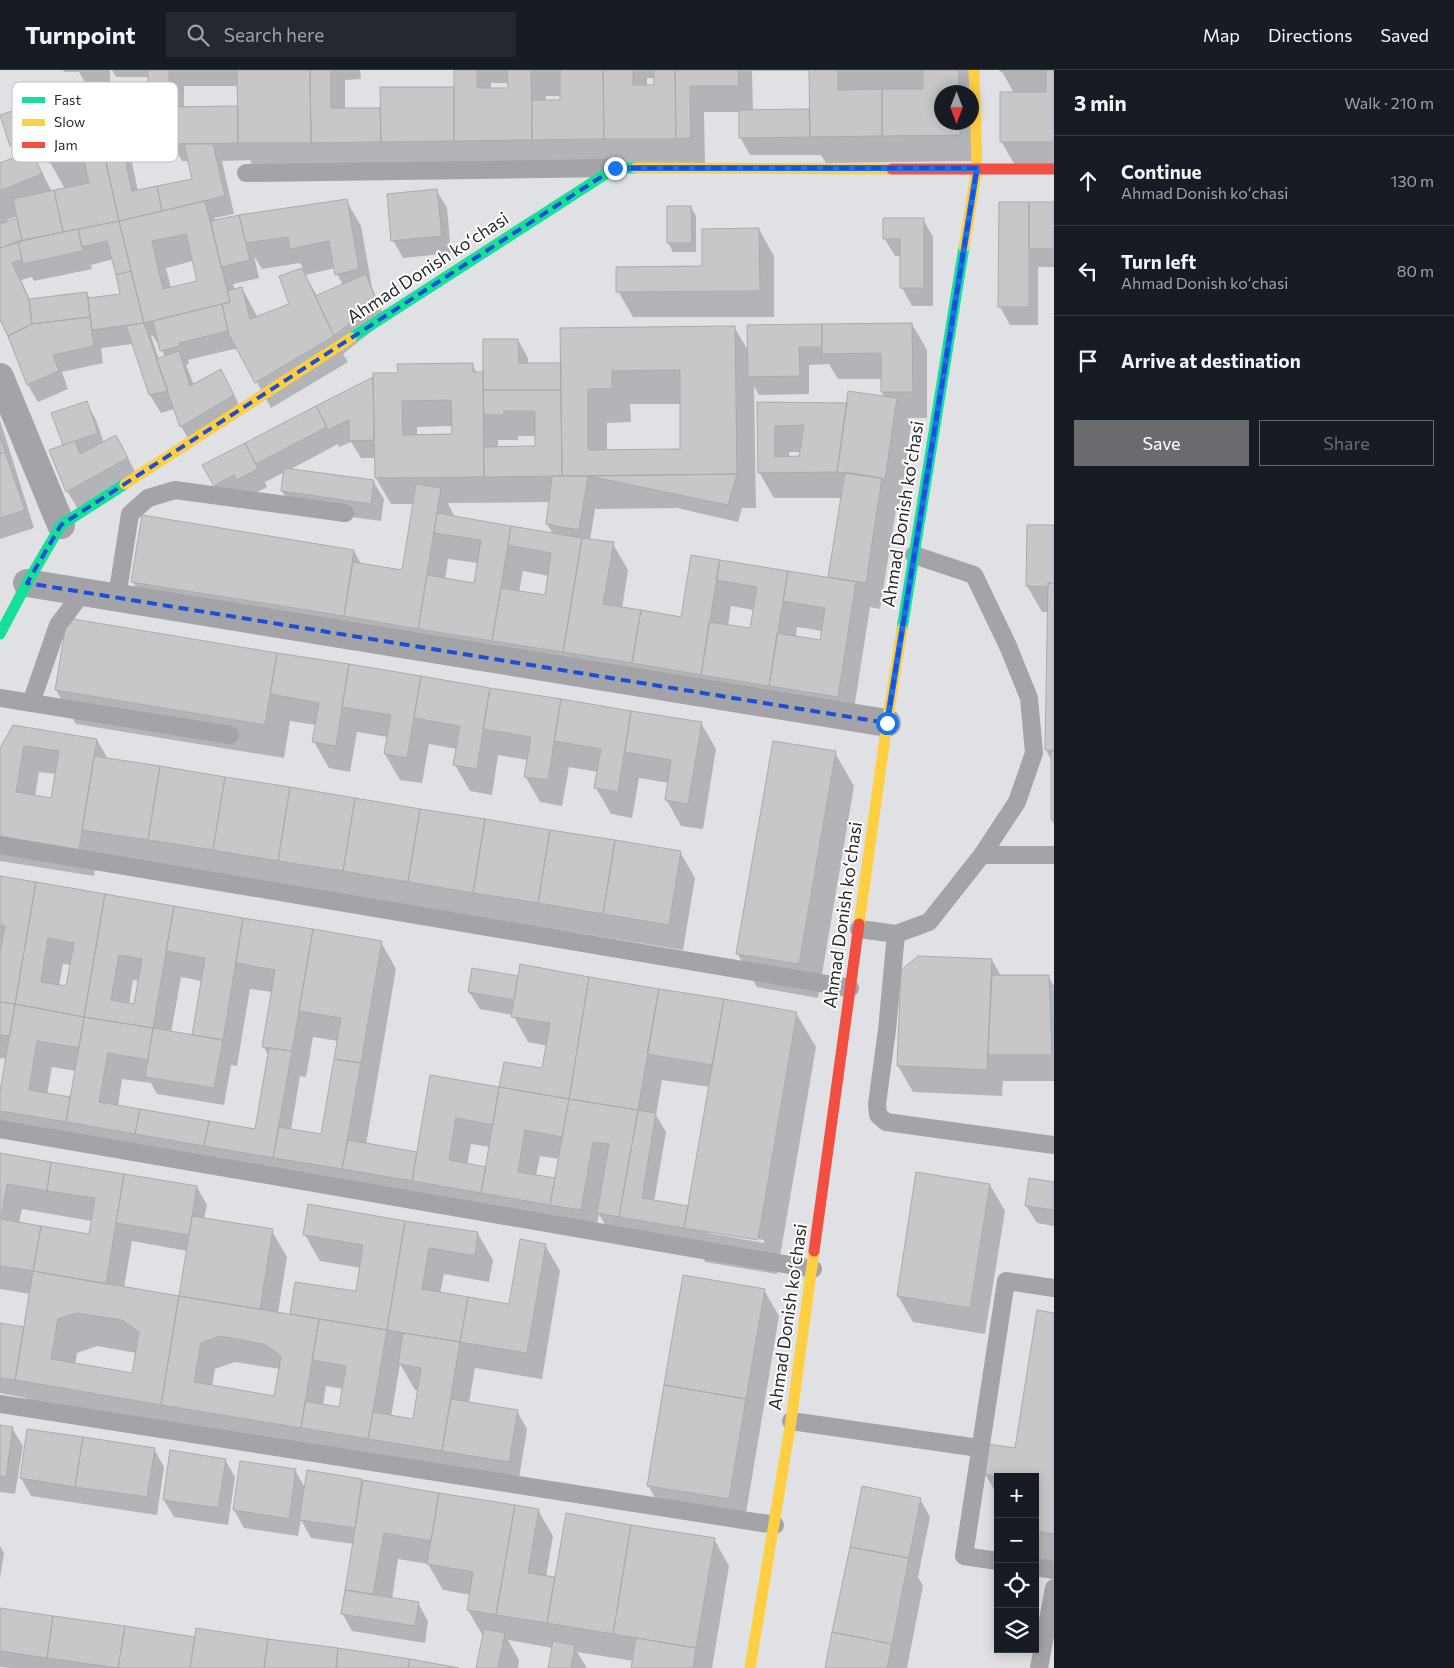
<!DOCTYPE html>
<html lang="en">
<head>
<meta charset="utf-8">
<style>
  body { margin:0; font-family:Commissioner,sans-serif; background:#242831; color:#f1f3f6 }
  .controls { position:absolute; right:15px; bottom:15px; display:grid; overflow:hidden; border-radius:0px; box-shadow:0 2px 12px #0003 }
  .controls button { width:45px; height:45px; display:grid; place-items:center; padding:0; border:0; border-bottom:1px solid #363941; background:#171b24; color:#f1f3f6; font:25px sans-serif }
  .compass { position:absolute; left:934px; top:15px; width:45px; height:45px; border-radius:50%; background:#171b24; box-shadow:0 2px 12px #0003; rotate:180deg }
  .stop { position:absolute; width:15px; height:15px; margin:-11px; border:4px solid #1a73e8; border-radius:50%; background:#fff }
  .stop.end { background:#1a73e8; border-color:#fff; box-shadow:0 1px 5px #0008 }
  .list { margin:0; padding:0; list-style:none }
  h2 { display:flex; justify-content:space-between; align-items:center; height:65px; margin:0; padding:0 20px; font-size:21px }
  h2 small { font-size:16px; font-weight:400; color:#9ea1a6 }
  .list li { display:grid; grid-template-columns:32px 1fr auto; gap:15px; align-items:center; box-sizing:border-box; height:90px; padding:0 20px; border-top:1px solid #363941 }
  .list b { display:block; font-size:19px; white-space:nowrap }
  .list p { margin:0; font-size:16px; white-space:nowrap; color:#9ea1a6 }
  .list em { font-size:16px; font-style:normal; color:#9ea1a6 }
  .actions { display:flex; gap:10px; padding:15px 20px }
  .actions a { flex:1; padding:11px 0; border:1px solid #6a6b6e; border-radius:0px; text-align:center; font-size:18px; color:#6a6b6e }
  .actions .main { background:#6a6b6e; color:#fff }
  .icon { flex:none; width:28px; height:28px; fill:none; stroke:currentColor; stroke-width:2; stroke-linecap:round; stroke-linejoin:round }
  .map { position:relative; flex:none; width:1054px; height:1598px; overflow:hidden }
  header { display:flex; align-items:center; gap:30px; box-sizing:border-box; height:70px; padding:0 25px; background:#171b24; border-bottom:1px solid #363941 }
  header strong { font-size:24px }
  nav { display:flex; gap:28px; margin-inline-start:auto; font-size:18px }
  .search { width:350px; height:45px; background:#242831; display:flex; align-items:center; gap:12px; box-sizing:border-box; padding:0 18px; border-radius:0px; color:#9ea1a6; font-size:19px }
  main { display:flex }
  aside { flex:1; background:#171b24 }
  .map>svg:first-child { display:block }
  .shadow { fill:#0003; fill-rule:evenodd }
  .building { fill:#c7c7ca; stroke:#aaabac; fill-rule:evenodd }
  .lines { fill:none; stroke-linecap:round; stroke-linejoin:round }
  .lane { stroke:#a3a3a8; stroke-width:18 }
  .street { stroke:#a3a3a8; stroke-width:28 }
  .fast { stroke:#16e098; stroke-width:11 }
  .slow { stroke:#ffcf43; stroke-width:11 }
  .jam { stroke:#f24e42; stroke-width:11 }
  .route { stroke:#1a73e8; stroke-width:6 }
  .marked { fill:none; stroke:#1d4ed8; stroke-width:4; stroke-dasharray:10 6; stroke-linejoin:round }
  .labels { text-anchor:middle; stroke-width:4; stroke-linejoin:round; paint-order:stroke }
  .street-label { font-size:18px; fill:#2b2b2e; stroke:#fff }
  .key { fill:#fff; stroke:#bfbfc0; stroke-width:1 }
  .key-label { font-size:14px; fill:#2b2b2e }
</style>
</head>
<body>
<header>
<strong>Turnpoint</strong>
<div class="search"><svg class="icon" aria-label="search" viewBox="0 0 24 24"><circle cx="10" cy="10" r="6"/><path d="M15 15l6 6"/></svg>Search here</div>
<nav><a>Map</a><a>Directions</a><a>Saved</a></nav>
</header>
<main>
<div class="map">
<svg width="1054" height="1598" viewBox="0 0 1054 1598">
  <rect width="100%" height="100%" fill="#e0e1e5"/>
  <path class="shadow" d="M63,0H110V18H88L79,2H64Z
    M112,0H360L361,9L345,10V39H381L455,18V0H390H973L974,91L826,93L821,85H750L740,67V42H704L705,94L255,99L250,90L222,91L234,144L214,148L216,151L239,146L346,130L361,156L372,218L386,250L343,284L348,292L271,338L238,278L188,290L189,294L186,295L194,315L231,318L243,343L191,374L181,356L175,339L161,343L150,325L133,274L101,278L103,293L62,302L68,319L38,332L28,315L0,247V94L18,87L11,76L2,45L42,33L48,43L72,36L83,55L118,48V25H149V7H116ZM752,1H810V40L753,41ZM647,8H655V16H647ZM491,13H509V19H491ZM184,16H239V37L184,38ZM942,22H972V52H942ZM546,26H561V31H546ZM125,60L133,73L172,72L182,91H189L193,110L138,121ZM48,83L50,92L65,119L52,122L35,88ZM18,146V149L8,153L7,150ZM254,186L262,199L300,193L303,198L280,207L290,235L258,248L242,218L235,220L233,214L259,208ZM113,189L122,225L90,229L87,223L30,230L21,210L32,207L34,211L92,199L91,195ZM193,191L198,212L171,218L166,198ZM335,198L337,204L343,215L317,226L305,205ZM226,232L227,235L211,238V236ZM152,265L161,278L165,287L159,289L151,266Z
    M1001,0H1054V97H1016L1001,71L1014,23Z
    M437,121L447,138L451,183L403,188L393,170Z
    M1000,133H1054V197H1038V255H1010L1000,237Z
    M668,137H691L696,146V182H673L668,173Z
    M923,149L933,167V236H912L902,218L901,186H895L884,168Z
    M759,159L774,186V247H633L618,221L704,197Z
    M912,254L927,280V348H907L911,355L900,434H897L880,539L870,537L852,652L152,545L133,512L354,481L361,494L403,501L414,434H391L376,408V388H361L351,372L339,377L338,374L289,400L373,411L384,429L381,451L292,439L282,421L285,402L265,412L267,417L248,427L225,433L204,395L373,309L375,312L399,304L472,295L477,303H484L518,270L528,288V295L562,294L734,257L749,282ZM829,294L838,309H882V322L885,328L848,334H758L759,402L774,428H842L829,509L692,487L682,549L622,539L628,500L613,474L590,470L595,439L677,438L738,452L742,438H756L754,316L759,325L809,324V295ZM630,334H681L682,380L607,381V353L631,352ZM453,356V365L417,366V357ZM518,366H536L537,377L498,378V370H518ZM789,382H801V388H789ZM550,432L547,454L553,464L455,448L448,433ZM448,489L478,493L475,515L445,510ZM523,501L549,506L546,526L519,522ZM731,536L754,540L751,559L728,556ZM797,557L823,561L821,571L796,567Z
    M86,332L96,350L104,373L126,384L137,406L78,439L67,421L50,381L64,376L53,343Z
    M0,350L34,458L0,469Z
    M1054,457V754L1052,750V691L1046,680L1048,542H1042L1027,516Z
    M68,550L701,653L716,679L703,759L681,756L666,729L669,713L639,708L632,748L611,744L596,718L598,702L569,697L562,736L540,732L525,706L528,690L498,685L492,725L470,721L455,695L457,679L429,674L422,713L400,710L385,684L388,667L357,662L350,702L329,698L314,672L316,655L290,651L284,688L76,654L56,620Z
    M14,656L97,670L108,689L680,782L695,808L683,880L97,785L94,806L0,791V681ZM39,702L56,704L52,729L35,726Z
    M835,683L854,716L818,928L757,917L737,883Z
    M0,807L381,872L396,899L366,1075L418,1086L431,1006L500,1018L543,1000L548,976L528,972L513,945L480,939L469,922L519,907L521,896L796,943L816,977L777,1204L705,1192L694,1172L613,1169L599,1144L595,1166L0,1064V1016L2,1017L7,989L0,988V891L2,879L0,878ZM63,894L71,895L67,917L59,916ZM181,907L202,911L194,967L171,963ZM133,910L139,911L135,935L129,934ZM250,919L272,922L263,976L269,986L256,1060L118,1036L122,1009L151,1013L157,1024L224,1035L231,995L237,996ZM313,967L338,971L322,1065L291,1060L300,1006L306,1007ZM52,997L76,1001L71,1029L47,1025ZM662,1010L710,1017L689,1140L654,1132L666,1062L656,1045ZM471,1074L490,1077L487,1098L467,1095ZM540,1086L559,1089L556,1110L536,1106ZM708,1161L764,1170V1173L708,1163Z
    M992,890L1001,906H1048L1054,916V1011H1003L1002,1026L913,1022L898,996Z
    M0,1085L197,1117L207,1135L204,1149L272,1161L287,1187L278,1243L291,1246L296,1213L357,1223L361,1198L320,1191L305,1165L478,1164L493,1190L489,1212L444,1204L440,1224L510,1235L545,1175L560,1201L542,1309L475,1298L469,1333L517,1341L527,1359L519,1409L36,1344L26,1328L0,1323V1254L24,1260L30,1224L0,1219ZM22,1139L92,1151L90,1165L19,1153ZM132,1171L188,1181L180,1227L124,1218ZM97,1276L137,1283L133,1304L75,1294L77,1283ZM235,1292L280,1299L275,1328L212,1317L215,1299ZM400,1294L415,1320H419L414,1350L391,1347ZM326,1316L343,1319L340,1338L323,1335Z
    M1054,1113V1156L1037,1153L1026,1136Z
    M990,1115L1005,1141L985,1264L913,1252L898,1226Z
    M764,1220L779,1246L744,1455L663,1442L648,1415Z
    M1054,1244V1494L1035,1491V1407H998V1426L985,1404L1016,1380Z
    M0,1356L12,1358L23,1376L15,1424L0,1422Z
    M154,1379L164,1397L157,1445L31,1426L21,1408Z
    M225,1390L235,1407L228,1455L174,1447L164,1430Z
    M295,1400L305,1418L362,1410L364,1414L538,1440L553,1466L546,1507L556,1509L714,1469L729,1496L712,1598H632L634,1591L577,1582L587,1598H549L553,1578L508,1570L519,1590L518,1598H478L483,1566L468,1540L471,1525L443,1520L428,1494L398,1489L392,1529L418,1533L428,1551L425,1573L352,1561L342,1543L354,1474L311,1468L301,1450L298,1466L244,1458L234,1440Z
    M920,1429L930,1447L918,1507L923,1516L907,1598H827Z
    M0,1476L4,1483L0,1509Z
    M0,1539L196,1568L451,1598H10L0,1597Z"/>
  <path class="building" d="M148,0H169L170,47H116V23H148Z
    M237,0H310L311,73H238Z
    M310,0H331V38H380L381,72L311,73Z
    M454,0H477V18H508L507,0H531L532,70L454,71Z
    M560,0H603L604,69L532,70V30H560Z
    M603,0H633V15H654V0H675L676,69H604Z
    M675,0H738L739,16H690L691,68L676,69Z
    M809,0H838V20L882,19V66L810,67Z
    M923,0H959V22H942V52H960V65L882,66V19H923Z
    M1000,0H1054V72H1000V22H1046V1H1000Z
    M380,17H454V71L381,72Z
    M42,31L46,43L73,34L81,55L42,63L10,76L0,45Z
    M238,36V73L171,74L170,37Z
    M809,39L810,67L739,68V40Z
    M116,47L132,121L157,116L162,141L119,151L97,51Z
    M97,51L119,151L63,162L54,120L89,113L83,85L49,93L42,63Z
    M184,74H213L225,126L162,141L157,116L192,109Z
    M32,80L42,104L0,121V93Z
    M437,119L442,166L391,171L387,124Z
    M54,120L63,162L22,171L13,129Z
    M347,129L359,199L335,205L329,171L290,179L288,167L246,173L239,145Z
    M205,131L230,232L144,253L119,151ZM186,164L197,211L163,219L152,171Z
    M999,132H1029V237H998Z
    M1029,132H1054V179H1029Z
    M667,136H691L692,173H667Z
    M239,145L250,190L221,197L211,151Z
    M17,148L22,171L0,178V154Z
    M883,148H924V218H900V169H883Z
    M119,151L131,201L116,205L107,171L82,177L78,159Z
    M759,158L760,221L616,222V197L702,196V159Z
    M78,159L83,181L23,194L18,171Z
    M18,171L22,190L12,193L29,229L32,254L8,266L0,250V178Z
    M302,198L334,266L255,313L229,265L222,234L230,232L227,221L242,217L250,249L289,234L279,206Z
    M131,201L144,253L92,260L88,228L120,224L116,205Z
    M366,204L377,232L334,266L315,226Z
    M87,222L90,247L32,254L29,229Z
    M222,234L228,261L179,273L180,276L160,281L153,251Z
    M90,247L94,276L53,285L59,301L27,315L8,266L32,254Z
    M144,253L168,321L149,325L126,256Z
    M912,253L913,322H881V283L822,284V254Z
    M822,254V277H799L800,306L748,307L747,255Z
    M735,256L737,404L562,406L560,258ZM680,300V379L588,380V319H612V301Z
    M483,269H518L519,293H561V320H483Z
    M179,281L190,316L221,299L234,325L180,357L156,289Z
    M473,293V302H483L484,407L375,408L373,303H398L397,294ZM451,330L452,364L403,365L402,331Z
    M373,307L374,370L349,371V350L328,360L316,336Z
    M483,320H561L562,406L484,407V377L535,376V341H504V345H484Z
    M848,321L897,328L885,409L837,402Z
    M87,331L98,363L63,375L51,343Z
    M757,332L847,333L837,402L758,403ZM804,355L799,386L775,387V356Z
    M316,336L327,357L256,394L245,373Z
    M116,365L128,388L66,422L49,380L75,371L80,384Z
    M0,366L5,382L0,384Z
    M245,373L258,399L237,410L234,405L214,416L202,395Z
    M5,382L25,440L0,448V384Z
    M284,398L374,410L371,434L281,421Z
    M845,402L882,408L866,513L828,507Z
    M737,404L728,435L588,406Z
    M552,406H588L579,460L546,454Z
    M416,414L441,418L418,559L344,546L353,492L402,500Z
    M437,443L511,456L492,571L418,559L427,505L474,513L481,470L434,463Z
    M142,445L354,480L344,546L131,512Z
    M1027,455H1054V513H1048V517L1026,516Z
    M511,456L582,468L563,582L492,571L501,518L545,525L551,483L508,475Z
    M582,468L614,472L603,534L641,540L632,593L563,582Z
    M691,485L720,490L701,605L632,593L641,540L681,547Z
    M720,490L788,501L769,616L701,605L709,552L750,558L757,517L716,510Z
    M788,501L856,512L838,627L769,616L777,563L820,570L825,538L783,531Z
    M1048,513H1054V681L1045,680Z
    M67,548L277,583L265,655L55,620Z
    M277,583L349,594L336,676L312,672L319,633L270,624Z
    M349,594L421,606L407,688L384,684L391,645L342,637Z
    M421,606L490,618L477,699L453,695L460,656L414,648Z
    M490,618L561,629L548,710L524,707L531,667L483,659Z
    M561,629L631,641L618,722L594,718L601,679L554,671Z
    M631,641L702,652L688,734L665,730L671,690L625,682Z
    M13,655L97,669L79,780L0,767V678ZM24,676L59,681L51,728L16,722Z
    M773,671L836,681L799,894L736,884Z
    M1051,680L1054,681V750H1051Z
    M94,686L160,696L148,770L82,760Z
    M160,696L225,707L213,780L148,770Z
    M225,707L290,717L278,791L213,780Z
    M290,717L355,728L343,801L278,791Z
    M355,728L420,739L408,812L343,801Z
    M420,739L485,749L473,823L408,812Z
    M485,749L550,760L538,833L473,823Z
    M550,760L615,770L603,844L538,833Z
    M615,770L681,781L669,855L603,844Z
    M0,806L36,812L15,934L0,932V883L5,856L0,855Z
    M36,812L105,824L84,947L15,934ZM48,868L74,873L66,916L41,912Z
    M105,824L174,836L153,958L84,947ZM119,885L142,889L134,934L111,930Z
    M174,836L243,848L223,970L192,965L205,888L166,881Z
    M243,848L313,859L292,981L262,977L275,900L236,893Z
    M313,859L382,871L361,993L334,989L341,948L299,941Z
    M918,886L992,889L987,1000L897,996L901,900Z
    M520,894L589,907L569,1029L499,1017L504,992L542,998L550,953L511,947Z
    M472,898L518,906L514,930L468,922Z
    M992,905H1049L1052,985H988Z
    M589,907L659,919L638,1040L569,1029Z
    M659,919L724,929L712,995L647,984Z
    M724,929L797,942L758,1170L684,1158Z
    M0,932L15,934L10,966L0,965Z
    M15,934L84,947L79,978L37,971L29,1020L70,1027L66,1052L0,1041V1021Z
    M84,947L153,958L148,990L108,983L99,1032L140,1039L135,1064L66,1052Z
    M153,958L223,970L214,1018L145,1007Z
    M269,978L292,981L273,1088L204,1076L209,1051L255,1059Z
    M334,989L361,993L342,1099L273,1088L279,1057L321,1064Z
    M430,1005L499,1017L493,1055L456,1048L449,1090L486,1097L481,1123L412,1111Z
    M499,1017L569,1029L562,1067L525,1060L518,1102L555,1108L550,1135L481,1123Z
    M569,1029L638,1040L619,1147L597,1143L609,1074L593,1072L581,1140L550,1135Z
    M140,1039L209,1051L204,1076L135,1064Z
    M638,1040L656,1043L642,1128L688,1136L684,1158L619,1147Z
    M348,1070L417,1082L412,1111L342,1099Z
    M0,1083L51,1092L47,1121L7,1114L1,1149L41,1156L33,1201L0,1196Z
    M51,1092L124,1104L106,1214L33,1201L41,1156L89,1164L95,1128L47,1121Z
    M916,1102L990,1114L970,1238L897,1226Z
    M124,1104L197,1116L189,1165L116,1153Z
    M1029,1108L1054,1112V1140L1025,1136Z
    M308,1134L405,1151L387,1260L290,1244L295,1212L356,1221L363,1175L303,1165Z
    M192,1146L273,1159L260,1239L179,1226Z
    M405,1151L478,1162L475,1186L429,1178L422,1219L468,1227L460,1272L387,1260Z
    M520,1169L546,1174L527,1283L460,1272L468,1227L509,1234Z
    M33,1201L179,1226L161,1335L15,1310ZM77,1243L122,1250L139,1262L132,1303L51,1289L58,1249Z
    M683,1205L765,1219L746,1329L664,1315Z
    M179,1226L319,1249L301,1358L161,1335ZM220,1266L264,1274L281,1286L274,1326L194,1312L201,1273Z
    M1037,1240L1054,1243V1464L1035,1461V1407H1001L983,1404L988,1374L1015,1378Z
    M319,1249L387,1260L368,1369L301,1358L305,1331L339,1337L346,1296L312,1290Z
    M0,1253L24,1257L15,1310L0,1308Z
    M403,1263L460,1272L442,1381L368,1369L373,1342L413,1349L421,1298L398,1294Z
    M664,1315L746,1329L729,1429L647,1416Z
    M451,1329L518,1340L509,1392L442,1381Z
    M0,1355L13,1357L6,1407L0,1406Z
    M27,1359L83,1367L75,1417L20,1408Z
    M83,1367L155,1378L147,1427L75,1417Z
    M170,1380L226,1389L218,1438L163,1430Z
    M240,1391L296,1399L289,1449L233,1440Z
    M307,1400L362,1409L355,1458L299,1450Z
    M363,1410L439,1423L431,1471L384,1463L373,1524L345,1520Z
    M862,1416L921,1428L909,1488L850,1477Z
    M439,1423L515,1435L496,1545L467,1540L473,1502L427,1494Z
    M515,1435L539,1439L528,1503L555,1507L547,1553L496,1545Z
    M566,1443L631,1455L613,1564L547,1553Z
    M631,1455L715,1468L696,1578L613,1564Z
    M850,1477L909,1488L892,1574L832,1562Z
    M345,1520L419,1532L415,1556L341,1544Z
    M0,1538L53,1546L47,1588L0,1581Z
    M53,1546L125,1556L118,1598L47,1588Z
    M125,1556L195,1567L190,1598H118Z
    M196,1558L268,1569L264,1598H190Z
    M484,1559L505,1563L498,1598H476Z
    M832,1562L892,1574L887,1598H825Z
    M636,1568L696,1578L693,1598H631Z
    M268,1569L338,1578L336,1598H264Z
    M553,1571L575,1575L571,1598H548Z
    M338,1578L410,1589L408,1598H336Z
    M410,1589L459,1598H408Z"/>
  <g class="lines">
    <path class="lane" d="M246,103L612,98
      M914,485L974,505L1008,576L1029,628L1034,683L1017,732L982,785L929,852L896,864L887,960L877,1034L878,1045L886,1052L1054,1075
      M117,527L130,444L148,428L175,420L345,443
      M0,628L230,665
      M31,633L58,555L83,522
      M0,775L850,918
      M982,785H1054
      M859,859L896,864
      M0,1059L813,1199
      M0,1334L775,1455
      M791,1351L979,1378
      M998,1491L964,1486L1006,1211L1054,1218
      M1035,1497L1054,1500
      M1039,1598L1054,1518"/>
    <path class="street" d="M0,307L61,455
      M27,513L887,653"/>
    <path class="fast" d="M351,268L615,98H636
      M902,559L964,177
      M0,564L27,513L61,455L125,414"/>
    <path class="slow" d="M636,98L892,99
      M964,177L977,98L974,0
      M125,414L351,268
      M859,854L887,653L902,559
      M750,1598L791,1351L814,1181"/>
    <path class="jam" d="M892,99H1054
      M814,1181L859,854"/>
  </g>
  <g class="lines">
    <path class="route" d="M615,98H977L887,653"/>
  </g>
  <path class="marked" d="M615,98H977L887,653L27,513L61,455Z"/>
  <g class="labels">
    <g class="street-label">
      <text transform="translate(428 198) rotate(-33)" y="6">Ahmad Donish koʻchasi</text>
      <text transform="translate(903 444) rotate(-81)" y="6">Ahmad Donish koʻchasi</text>
      <text transform="translate(843 845) rotate(-82)" y="6">Ahmad Donish koʻchasi</text>
      <text transform="translate(788 1247) rotate(-82)" y="6">Ahmad Donish koʻchasi</text>
    </g>
  </g>
  <rect x="12" y="12" width="166" height="80" rx="8" class="key"/>
  <rect x="22" y="27" width="23" height="6" fill="#16e098"/>
  <rect x="22" y="49" width="23" height="7" fill="#ffcf43"/>
  <rect x="22" y="72" width="23" height="6" fill="#f24e42"/>
  <g class="key-label">
    <text x="54" y="35">Fast</text>
    <text x="54" y="57">Slow</text>
    <text x="54" y="80">Jam</text>
  </g>
</svg>
<div class="controls">
<button>+</button>
<button>−</button>
<button><svg class="icon" aria-label="locate" viewBox="0 0 24 24"><circle cx="12" cy="12" r="6"/><path d="M12 2v4M12 18v4M2 12h4M18 12h4"/></svg></button>
<button><svg class="icon" aria-label="layers" viewBox="0 0 24 24"><path d="M12 4l9 5-9 5-9-5zM3 14l9 5 9-5"/></svg></button>
</div>
<svg class="compass" viewBox="-18 -18 36 36"><path d="M0-13l5 13h-10z" fill="#e53935"/><path d="M0 13l5-13h-10z" fill="#9ea1a6"/></svg>
<div class="stop" style="left:887px;top:653px"></div>
<div class="stop end" style="left:615px;top:98px"></div>
</div>
<aside>
<h2>3 min<small>Walk · 210 m</small></h2>
<ul class="list">
<li><svg class="icon" aria-label="ahead" viewBox="0 0 24 24"><path d="M12 20V5M6 11l6-6 6 6"/></svg><div><b>Continue</b><p>Ahmad Donish koʻchasi</p></div><em>130 m</em></li>
<li><svg class="icon" aria-label="left" viewBox="0 0 24 24"><path d="M17 20v-9H6M10 6l-5 5 5 5"/></svg><div><b>Turn left</b><p>Ahmad Donish koʻchasi</p></div><em>80 m</em></li>
<li><svg class="icon" aria-label="arrive" viewBox="0 0 24 24"><path d="M6 21V4h12l-3 4 3 4H6"/></svg><div><b>Arrive at destination</b></div></li>
</ul>
<div class="actions"><a class="main">Save</a><a>Share</a></div>
</aside>
</main>
</body>
</html>
